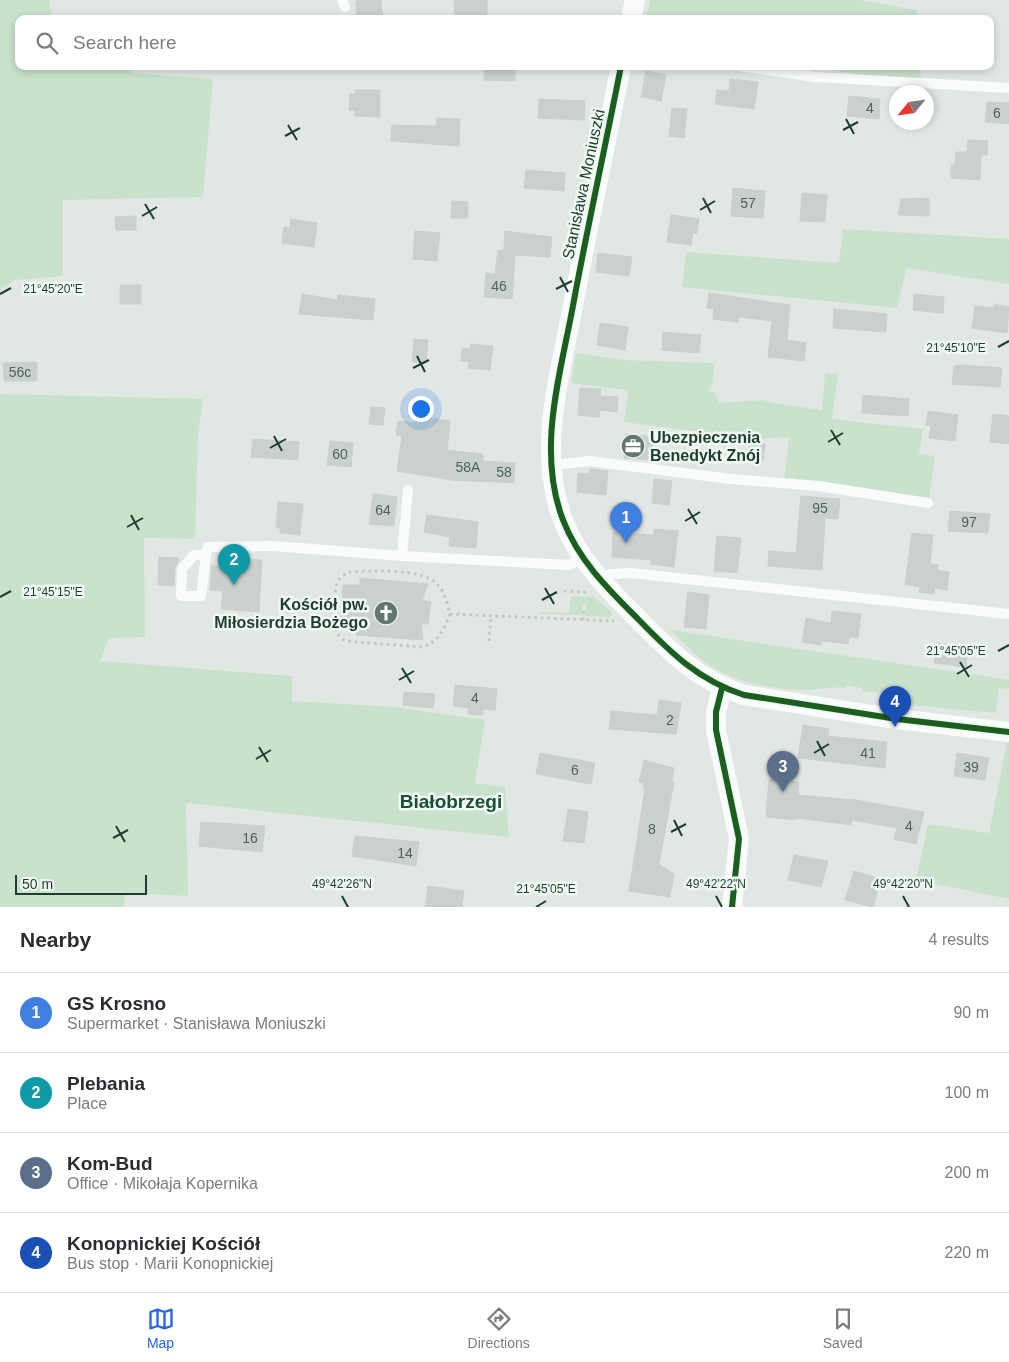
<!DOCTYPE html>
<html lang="en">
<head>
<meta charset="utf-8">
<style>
  body { margin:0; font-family:Helvetica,sans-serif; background:#f7f7f7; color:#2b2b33 }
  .compass { position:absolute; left:889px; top:85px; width:45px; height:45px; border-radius:50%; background:#fff; box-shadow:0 2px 8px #0003; rotate:241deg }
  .scale { position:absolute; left:15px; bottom:12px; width:132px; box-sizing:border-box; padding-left:5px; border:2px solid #1e3c2f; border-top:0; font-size:14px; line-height:18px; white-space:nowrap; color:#1e3c2f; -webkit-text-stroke:4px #eff8f2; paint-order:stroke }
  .you { position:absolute; left:420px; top:408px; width:18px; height:18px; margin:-12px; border:4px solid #fff; border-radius:50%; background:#1a73e8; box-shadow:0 0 0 8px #1a73e833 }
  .badge { display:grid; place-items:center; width:32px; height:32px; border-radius:50%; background:#2563eb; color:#fff; font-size:16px; font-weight:700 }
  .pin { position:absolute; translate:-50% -41px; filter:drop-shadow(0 1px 2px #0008) }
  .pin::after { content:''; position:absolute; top:26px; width:18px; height:15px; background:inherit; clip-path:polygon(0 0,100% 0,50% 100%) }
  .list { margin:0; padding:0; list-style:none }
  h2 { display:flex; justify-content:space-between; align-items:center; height:65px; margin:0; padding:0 20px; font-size:21px }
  h2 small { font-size:16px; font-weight:400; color:#7c7c81 }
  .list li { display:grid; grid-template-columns:32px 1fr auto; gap:15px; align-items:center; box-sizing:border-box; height:80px; padding:0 20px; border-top:1px solid #e1e1e2 }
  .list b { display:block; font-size:19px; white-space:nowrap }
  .list p { margin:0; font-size:16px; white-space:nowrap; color:#7c7c81 }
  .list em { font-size:16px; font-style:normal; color:#7c7c81 }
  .icon { flex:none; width:28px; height:28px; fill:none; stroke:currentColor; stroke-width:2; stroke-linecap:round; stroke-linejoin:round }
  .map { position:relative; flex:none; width:1009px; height:907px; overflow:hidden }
  .search { position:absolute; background:#fff; box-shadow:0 2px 8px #0003; left:15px; right:15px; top:15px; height:55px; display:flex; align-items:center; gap:12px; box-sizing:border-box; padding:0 18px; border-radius:10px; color:#7c7c81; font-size:19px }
  .sheet { height:385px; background:#fff }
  nav { display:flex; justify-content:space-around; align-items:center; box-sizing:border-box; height:70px; border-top:1px solid #e1e1e2; background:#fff; font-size:14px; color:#7c7c81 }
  nav a { display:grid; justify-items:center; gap:2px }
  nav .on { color:#2563eb }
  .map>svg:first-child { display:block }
  .green { fill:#c9e2cc }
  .building { fill:#cad1cd; stroke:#cad1cd }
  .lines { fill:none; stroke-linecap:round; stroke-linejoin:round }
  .path { stroke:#bfc8c4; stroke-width:3; stroke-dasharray:2.5 4; stroke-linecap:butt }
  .lane { stroke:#fafcfb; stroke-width:10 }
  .street { stroke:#fafcfb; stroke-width:20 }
  .cycleway-casing { stroke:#eff8f2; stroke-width:9 }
  .cycleway { stroke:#1b5e20; stroke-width:6 }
  .ticks { fill:none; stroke:#1e3c2f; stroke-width:2 }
  .labels { text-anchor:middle; stroke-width:5; stroke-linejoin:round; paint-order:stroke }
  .number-label { font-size:14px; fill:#4a6257 }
  .street-label { font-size:16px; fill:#1e3c2f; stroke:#eff8f2 }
  .poi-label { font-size:16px; font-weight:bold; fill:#1e3c2f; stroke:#eff8f2; text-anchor:start }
  .quarter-label { font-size:19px; font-weight:bold; fill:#194f39; stroke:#eff8f2 }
  .ticks-label { font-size:12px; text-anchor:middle; fill:#1e3c2f; stroke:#eff8f2; stroke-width:5; stroke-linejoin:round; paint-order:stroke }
</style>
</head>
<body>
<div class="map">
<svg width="1009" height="907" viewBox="0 0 1009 907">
  <rect width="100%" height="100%" fill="#e1e8e4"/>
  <path class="green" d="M0,0H49L52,19H19V66H132V73L213,79L203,197L63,200V276L15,280L2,288L0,294Z
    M650,0H859L917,10V19H646Z
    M802,66H920L921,83Z
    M843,229L1009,239V284L907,268L897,308L682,287L686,252L839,263Z
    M576,353L625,360L714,363L713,382L709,391L715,393L719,403L763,400L774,403L822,410L825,373L838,374L832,419L923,429L919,454L935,456L929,498L784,482L789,437L754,439L624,422L628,390L571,383Z
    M0,394L203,399L198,435L195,539L144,538L145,637L109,638L100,661L292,676V701L393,707L485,720L475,783L505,787L509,837L186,803L188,896L125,893L124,907H0Z
    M571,596L594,597L612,613L611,617L585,616L587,604H582V615L539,614V612L569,613Z
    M670,630L997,678L1009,680V689L999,688L996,713L909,705L880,693L861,691L862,688L847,685L846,688C830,686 815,691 800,690C772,689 734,682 711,666C696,656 683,643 670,630Z
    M1009,732V899L916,880L928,824L989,833Z"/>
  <path class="building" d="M381,0L383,19H357L356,1Z
    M454,0H487V19H455Z
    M485,66H515V81L484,80Z
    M646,71L666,75L661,101L641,97Z
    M730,79L758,82L754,109L715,104L717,90L729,91Z
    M355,90H380V117L355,116V110H349L350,94H355Z
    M849,96L880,99L879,119L847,116Z
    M539,99L585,101L584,120L538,118Z
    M987,102L1009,103V124L985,122Z
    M672,108L687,109L684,138L669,136Z
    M437,118L460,119L459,146L391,141L392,125L436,126Z
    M968,140L988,141L987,155H981L980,180L951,178V165H955L956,152H967Z
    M526,170L565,173L564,191L524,188Z
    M733,188L765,191L763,218L731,216Z
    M802,193L827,195L825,222L800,221Z
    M929,198V216L898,215L901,199Z
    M452,201L468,202V218H451Z
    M671,215L699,219L697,233H693L691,245L667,242Z
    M136,216V230H116L115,217Z
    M291,219L317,223L314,247L282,243L284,227L290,228Z
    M415,231L440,233L437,261L413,259Z
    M505,231L552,237L550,257L515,255L512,299L484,297L486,273L495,274L498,250H504Z
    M598,253L632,257L629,276L596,272Z
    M120,285H141V304H120Z
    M709,293L790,305L787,340L806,343L804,361L768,357L772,321L739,317L738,322L713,319L714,309L707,308Z
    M302,294L337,300L338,295L375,299L373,320L299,314Z
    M914,294L944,297L943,313L913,310Z
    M994,304L1009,307L1007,333L972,328L975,306L994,308Z
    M834,309L887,314L886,332L833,328Z
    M600,323L628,327L625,350L597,345Z
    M663,332L701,335L699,353L662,350Z
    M414,339L428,340L426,363L412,362Z
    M471,344L493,346L490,370L468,368L469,362L461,361L462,348L470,349Z
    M37,362V381H4L3,363Z
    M962,365L1002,368L1000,387L952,384L954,366Z
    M580,388L601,389L600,396L618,397L617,412L600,410L599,417L578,415Z
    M863,395L909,399L908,416L862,413Z
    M371,407L385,408L383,425L369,424Z
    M928,411L958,415L955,441L929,438L931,425H926Z
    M993,414L1009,416V444L990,442Z
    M415,416L450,421L447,450L483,454V461L515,463L514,483L452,480L397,471L402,436L396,435L398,421L414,423Z
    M626,434L654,437L652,460L624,458Z
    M253,439L299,442L298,460L251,457Z
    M330,441L353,443L351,467L327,465Z
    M750,443L765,444L763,461L749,460Z
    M590,469L608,471L606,495L577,492L578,473L589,474Z
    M654,479L672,481L669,505L652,503Z
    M373,494L397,497L394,526L369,524Z
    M801,496L840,499L838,519L825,518L822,570L768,566L769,551L796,553Z
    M278,502L303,504L300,535L280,533V528H276Z
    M950,511L990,514L988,533L948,531Z
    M427,515L478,522L476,548L449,546L450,537L424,532Z
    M654,529L678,531L674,567L651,564V560L612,557L613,532L654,535Z
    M912,533L933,535L930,564L938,565L937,570L949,572L947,590L935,588L934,594L919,592L920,587L905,584Z
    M717,536L741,538L737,573L714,571Z
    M159,557L179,558L175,569L174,586L158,585Z
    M224,557L262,560L259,612L221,609L223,591L210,590L212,566L223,567Z
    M360,578L428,584L422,600L431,602L428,624H421L423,640L356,635V628H341L343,585H360Z
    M688,592L709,595L706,629L684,627Z
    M832,611L861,614L858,638L849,637L848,644L822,641L821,645L802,642L806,618L831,623Z
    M937,643L968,647L966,667L934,663Z
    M455,685L497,689L495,710L483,709V715L468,714V708L453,706Z
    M404,692L435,694L433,708L403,705Z
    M659,700L681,703L676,734L609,729L611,711L657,715Z
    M803,725L829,729L828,736L887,742L885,768L798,758Z
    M540,753L595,763L591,784L536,774Z
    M957,753L989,758L985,780L954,776Z
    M644,760L674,768L672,781L674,782L659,864L674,874L670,897L629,891L645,789L643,788L644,783L639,782Z
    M769,779L799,782L798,795L855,800L924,812L916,844L894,839L897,828L852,820V825L796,818V820L766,817Z
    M568,809L588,812L584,843L563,841Z
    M201,822L265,826L262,852L199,846Z
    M355,836L419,842L416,866L352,856Z
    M794,855L828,861L821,887L788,880Z
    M854,871L881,879L873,907L845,900Z
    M428,886L464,891L462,907H425Z"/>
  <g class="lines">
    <path class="path" d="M349,572C370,571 420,568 436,583C444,590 447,603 450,614C444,628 439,643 422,647L345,641L336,633C333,620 333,597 337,583C339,578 344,575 349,572Z
      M564,591L586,592
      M450,614L614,621
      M583,620L584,609
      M489,641L491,616"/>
    <path class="lane" d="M342,0L345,7
      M740,66L815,77L1009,88
      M563,464L589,461L731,479L819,486L928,503
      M206,555L201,596H181L182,569L194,555H206L208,547L273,546L402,556L569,565L583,558
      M402,556L408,490
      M599,580L610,574L631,573L1009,614"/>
    <path class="street" d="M631,19L635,0
      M621,66C605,148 587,229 572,311C559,379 537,452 563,520C579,561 608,589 638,619C671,653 698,680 744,695L897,719L1009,732
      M722,688L716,712V730L739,839L732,907"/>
    <g class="cycleway-casing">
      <path id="cycleway" d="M621,66C605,148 587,229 572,311C559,379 537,452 563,520C579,561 608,589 638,619C671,653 698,680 744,695L897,719L1009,732
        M722,688L716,712V730L739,839L732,907"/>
    </g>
    <use href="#cycleway" class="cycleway"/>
  </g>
  <path class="ticks" d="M846,119L854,134M288,125L297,140M843,130L858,122M285,136L300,128M703,198L711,213M145,204L154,219M700,210L715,201M142,216L157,207M560,277L568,292M556,289L572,281M0,294L11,288M998,347L1009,341M417,356L425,372M413,368L429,360M831,430L840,445M274,436L282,451M828,442L843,433M270,448L286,439M688,509L697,524M131,515L139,530M685,521L700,512M127,527L143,518M545,588L554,604M0,597L11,591M542,600L557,592M998,651L1009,645M960,662L969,677M402,668L411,683M957,674L972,665M399,680L414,671M817,741L825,756M259,747L268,762M814,753L829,744M256,759L271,750M674,820L682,836M116,826L125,842M671,832L686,824M113,838L128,830M342,896L348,907M716,896L722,907M903,896L909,907M536,907L546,901"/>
  <defs>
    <g id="office-disc" transform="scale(1.25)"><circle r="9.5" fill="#62786e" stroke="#eff8f2"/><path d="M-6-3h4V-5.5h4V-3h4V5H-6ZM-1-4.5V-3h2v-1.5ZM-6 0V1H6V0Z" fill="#fff"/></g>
    <g id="church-disc" transform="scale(1.25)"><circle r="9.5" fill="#62786e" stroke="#eff8f2"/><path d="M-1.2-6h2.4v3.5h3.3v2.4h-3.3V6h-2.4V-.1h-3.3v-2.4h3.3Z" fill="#fff"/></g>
  </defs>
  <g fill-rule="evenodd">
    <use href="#office-disc" x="633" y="446"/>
    <use href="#church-disc" x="386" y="613"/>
  </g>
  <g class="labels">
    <g class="number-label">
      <text x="870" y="113">4</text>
      <text x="997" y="118">6</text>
      <text x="748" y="208">57</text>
      <text x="499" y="291">46</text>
      <text x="20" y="377">56c</text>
      <text x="340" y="459">60</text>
      <text x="468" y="472">58A</text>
      <text x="504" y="477">58</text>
      <text x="820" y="513">95</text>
      <text x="383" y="515">64</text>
      <text x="969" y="527">97</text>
      <text x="475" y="703">4</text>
      <text x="670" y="725">2</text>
      <text x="868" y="758">41</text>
      <text x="971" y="772">39</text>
      <text x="575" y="775">6</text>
      <text x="909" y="831">4</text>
      <text x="652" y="834">8</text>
      <text x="250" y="843">16</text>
      <text x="405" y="858">14</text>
    </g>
    <g class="street-label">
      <text transform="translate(583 184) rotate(-78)" y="6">Stanisława Moniuszki</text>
    </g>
    <g class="poi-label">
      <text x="650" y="443">Ubezpieczenia<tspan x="650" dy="18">Benedykt Znój</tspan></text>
      <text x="368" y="610" text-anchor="end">Kościół pw.<tspan x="368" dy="18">Miłosierdzia Bożego</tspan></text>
    </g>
    <g class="quarter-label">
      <text x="451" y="808">Białobrzegi</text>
    </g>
  </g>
  <g class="ticks-label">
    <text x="53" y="293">21°45'20"E</text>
    <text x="956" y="352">21°45'10"E</text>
    <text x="53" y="596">21°45'15"E</text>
    <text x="956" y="655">21°45'05"E</text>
    <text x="342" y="888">49°42'26"N</text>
    <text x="716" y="888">49°42'22"N</text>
    <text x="903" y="888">49°42'20"N</text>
    <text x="546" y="893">21°45'05"E</text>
  </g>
</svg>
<svg class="compass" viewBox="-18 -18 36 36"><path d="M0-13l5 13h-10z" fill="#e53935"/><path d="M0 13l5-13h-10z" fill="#7c7c81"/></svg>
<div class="scale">50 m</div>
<div class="you"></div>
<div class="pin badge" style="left:626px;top:543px;background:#3f7fe0">1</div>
<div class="pin badge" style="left:234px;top:585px;background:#0f9aa8">2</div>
<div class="pin badge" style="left:783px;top:792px;background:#5c6f8a">3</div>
<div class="pin badge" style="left:895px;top:727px;background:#1a4fb4">4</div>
<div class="search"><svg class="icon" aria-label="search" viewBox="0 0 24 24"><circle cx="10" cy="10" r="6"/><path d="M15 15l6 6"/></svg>Search here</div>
</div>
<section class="sheet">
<h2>Nearby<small>4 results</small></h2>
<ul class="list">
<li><span class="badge" style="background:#3f7fe0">1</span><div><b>GS Krosno</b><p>Supermarket · Stanisława Moniuszki</p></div><em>90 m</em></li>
<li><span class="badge" style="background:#0f9aa8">2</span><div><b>Plebania</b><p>Place</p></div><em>100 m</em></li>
<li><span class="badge" style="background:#5c6f8a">3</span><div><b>Kom-Bud</b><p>Office · Mikołaja Kopernika</p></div><em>200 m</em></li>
<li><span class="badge" style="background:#1a4fb4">4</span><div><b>Konopnickiej Kościół</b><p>Bus stop · Marii Konopnickiej</p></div><em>220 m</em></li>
</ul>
</section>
<nav>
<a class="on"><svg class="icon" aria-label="map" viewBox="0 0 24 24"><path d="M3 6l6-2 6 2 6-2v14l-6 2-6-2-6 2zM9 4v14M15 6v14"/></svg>Map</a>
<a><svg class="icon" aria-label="directions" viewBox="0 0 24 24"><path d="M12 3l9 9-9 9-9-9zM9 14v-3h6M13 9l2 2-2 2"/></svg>Directions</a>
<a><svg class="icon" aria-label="saved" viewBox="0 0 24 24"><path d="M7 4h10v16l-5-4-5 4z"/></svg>Saved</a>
</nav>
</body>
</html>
